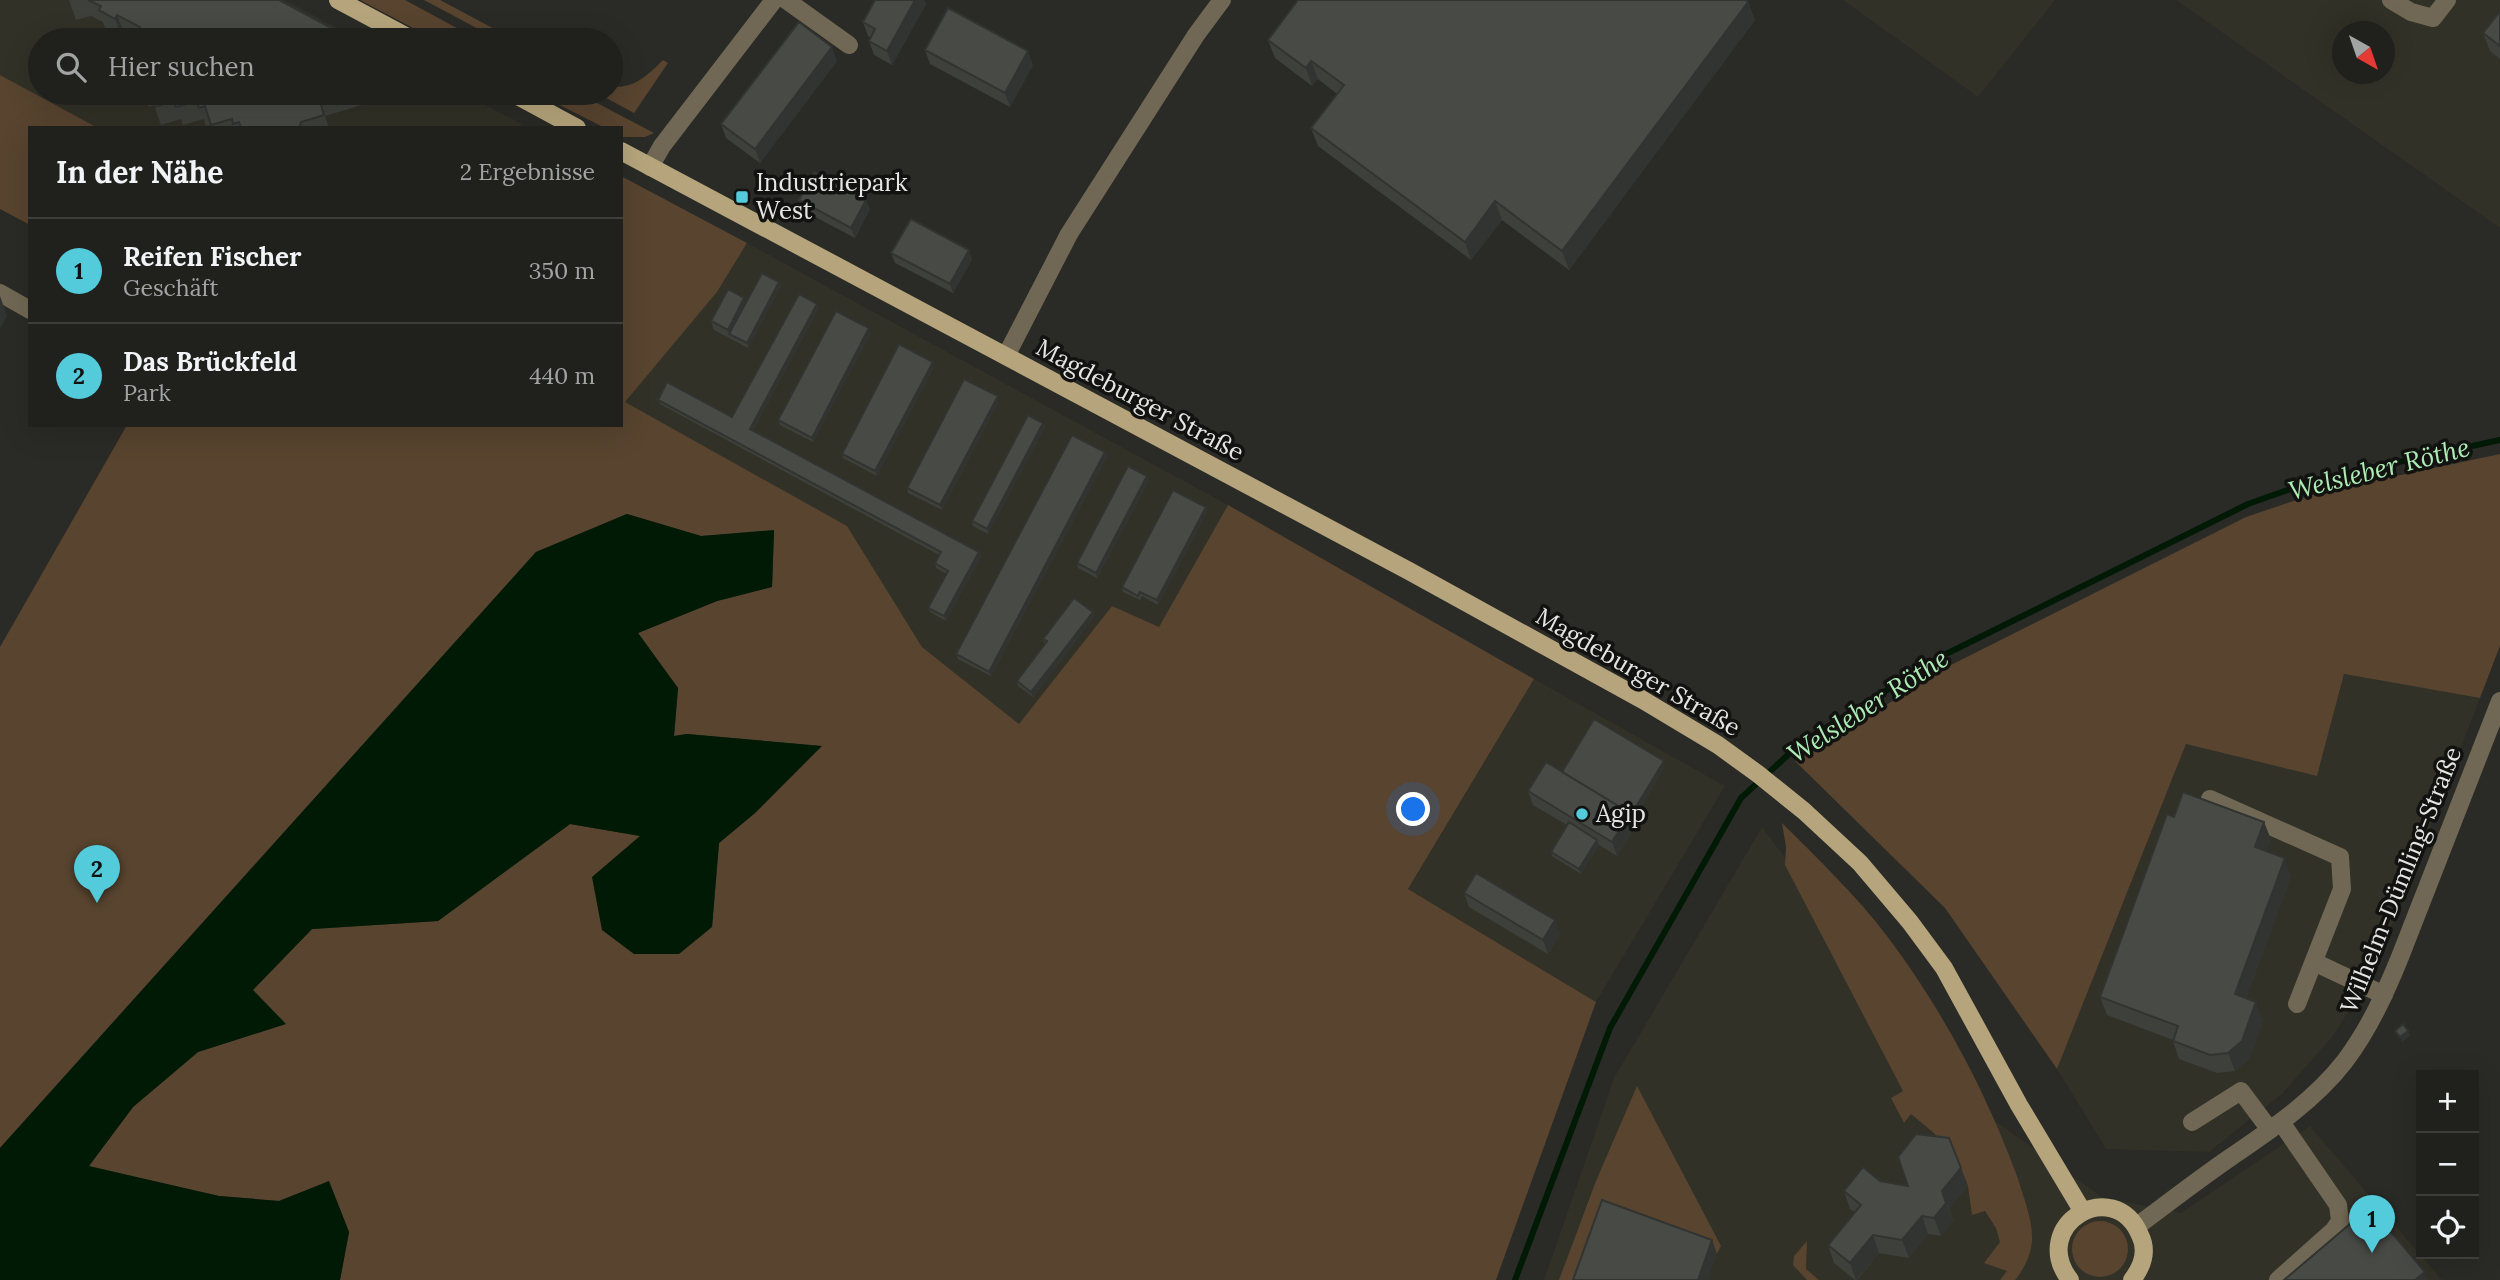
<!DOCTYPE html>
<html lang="de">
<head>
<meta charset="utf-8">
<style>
  body { margin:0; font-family:Lora,serif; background:#282825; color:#f1f3f6 }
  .controls { position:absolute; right:21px; bottom:21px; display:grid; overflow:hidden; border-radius:0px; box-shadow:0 7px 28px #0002 }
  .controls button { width:63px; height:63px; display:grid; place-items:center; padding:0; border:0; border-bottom:2px solid #3d3e3b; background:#20201c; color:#f1f3f6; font:35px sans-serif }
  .compass { position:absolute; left:2332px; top:21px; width:63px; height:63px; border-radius:50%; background:#20201c; box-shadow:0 7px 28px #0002; rotate:140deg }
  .you { position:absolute; left:1414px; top:810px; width:24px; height:24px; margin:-18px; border:5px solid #fff; border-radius:50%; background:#1a73e8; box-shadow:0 0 0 10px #1a73e833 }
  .badge { display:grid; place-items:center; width:46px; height:46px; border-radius:50%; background:#53cbdb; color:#111; font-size:23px; font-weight:700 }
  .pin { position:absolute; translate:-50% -58px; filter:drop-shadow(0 2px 4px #0008) }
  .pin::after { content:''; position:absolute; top:37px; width:24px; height:21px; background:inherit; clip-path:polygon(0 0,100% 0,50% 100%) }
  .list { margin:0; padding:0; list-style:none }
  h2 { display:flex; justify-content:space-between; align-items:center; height:91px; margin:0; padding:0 28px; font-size:30px }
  h2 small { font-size:23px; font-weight:400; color:#a2a3a3 }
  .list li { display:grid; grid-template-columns:46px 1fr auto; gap:21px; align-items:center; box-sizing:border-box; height:105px; padding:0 28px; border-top:2px solid #3d3e3b }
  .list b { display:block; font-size:26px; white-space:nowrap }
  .list p { margin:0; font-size:23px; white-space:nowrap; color:#a2a3a3 }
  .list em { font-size:23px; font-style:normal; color:#a2a3a3 }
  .icon { flex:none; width:38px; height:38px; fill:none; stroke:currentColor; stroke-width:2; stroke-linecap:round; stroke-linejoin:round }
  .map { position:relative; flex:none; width:2500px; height:1280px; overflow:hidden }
  .search { position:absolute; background:#20201c; box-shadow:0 7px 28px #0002; left:28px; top:28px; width:595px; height:77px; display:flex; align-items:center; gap:18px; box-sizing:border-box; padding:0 24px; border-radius:38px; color:#a2a3a3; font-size:26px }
  .panel { position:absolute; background:#20201c; box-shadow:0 7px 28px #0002; left:28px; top:126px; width:595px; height:301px; border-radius:0px }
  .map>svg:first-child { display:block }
  .built { fill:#313127; fill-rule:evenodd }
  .green { fill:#58442f }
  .water { fill:#001a05 }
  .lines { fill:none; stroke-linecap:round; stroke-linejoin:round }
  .stream { stroke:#001a05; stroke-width:6 }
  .minor { stroke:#706854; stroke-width:18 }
  .major { stroke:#b6a57c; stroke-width:18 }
  .wall { fill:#3e403c }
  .shaded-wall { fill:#323431 }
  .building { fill:#484a46; stroke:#323431; stroke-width:2 }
  .poi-dot { fill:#53cbdb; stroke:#121211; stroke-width:2.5 }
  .labels { text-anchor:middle; stroke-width:7; stroke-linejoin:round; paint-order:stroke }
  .poi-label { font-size:24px; fill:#e6e6e3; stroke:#121211; text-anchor:start }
  .street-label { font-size:24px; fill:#e6e6e3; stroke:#121211 }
  .water-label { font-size:26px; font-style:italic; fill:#adecb4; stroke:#121211 }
</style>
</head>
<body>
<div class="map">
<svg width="2500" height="1280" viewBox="0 0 2500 1280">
  <rect width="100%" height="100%" fill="#2a2a26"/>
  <path class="built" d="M0,0H284L361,40H40V93H462L522,124L518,128H98L0,75Z
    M1843,0H2055L1978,97Z
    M2176,0H2500V228ZM2342,32H2384V74H2342Z
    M747,243L1228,505L1159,628L1112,606L1019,725L922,647L846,526L624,402L717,292Z
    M2344,674L2480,698L2375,969L2333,1036L2283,1093L2209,1152L2106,1149L2057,1069L2186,744L2317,776Z
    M1534,679L1725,786L1596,1002L1408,889Z
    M1762,827L1975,1107L2102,1197L2181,1213L2310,1126L2442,1280H1544L1614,1078Z"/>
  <path class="green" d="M360,0H405L479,40H440L430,37Z
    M424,0H440L515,40H499Z
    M663,60L668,63L634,113L597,93H611V86C633,90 648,75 663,60Z
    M0,75L98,128H30V225L0,209Z
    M536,93H578L654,133L645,137H622L621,128H605Z
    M621,176L747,243L717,292L625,402L847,526L922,647L1019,724L1112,606L1159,627L1228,505L1534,679L1408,889L1596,1002L1496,1280H340L349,1232L329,1182L279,1201L219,1196L88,1167L133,1107L198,1052L285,1024L252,990L312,929L438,921L570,824L641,836L712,927L719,843L755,813L821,746L687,734L674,736L678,688L638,633L717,601L772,587L774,531L701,536L627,514L536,552L0,1148V647L127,425H621Z
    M2500,454V646L2480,698L2344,674L2317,776L2186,744L2057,1069L1945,908L1795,761L1951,665L2246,517L2320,492Z
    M1782,823C1818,859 1856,895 1887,936C1942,1009 1987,1093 2018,1179C2024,1199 2033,1220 2032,1241C2031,1255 2024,1269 2015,1280H2000L2007,1271L1984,1263L2000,1242L1996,1228L1985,1211L1972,1215L1968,1186L1956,1157L1923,1152L1936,1135L1911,1114L1904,1123L1891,1098L1903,1091L1785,865L1786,847Z
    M1637,1086L1721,1246L1717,1254L1582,1280H1559L1596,1181Z
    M2072 1249a28 28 0 1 1 56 0a28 28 0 1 1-56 0Z
    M1807,1241L1806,1269L1819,1280H1807L1793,1265L1794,1256Z"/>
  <path class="water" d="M627,514L701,536L774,530L772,587L717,601L638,633L678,688L674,736L687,734L822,746L755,813L719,843L712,927L679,954H634L602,930L592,877L640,836L570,824L438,921L312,929L253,990L286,1024L198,1052L133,1107L89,1166L219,1196L279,1201L329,1181L349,1232L340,1280H0V1148L536,552Z"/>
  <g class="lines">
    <path class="stream" d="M1515,1280L1610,1028L1741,798L1801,743L1944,655L2248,504L2316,480L2500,440"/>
    <path class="minor" d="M786,0L849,45
      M2391,0L2411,12L2433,18L2447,0
      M650,167L662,146L774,0
      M0,293L30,310
      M1006,356L1069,234L1196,35L1222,0
      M2210,799L2340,857L2342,889L2297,1004
      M2314,962L2384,995
      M2192,1122L2241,1091L2270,1130
      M2137,1226C2168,1203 2199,1179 2231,1157C2272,1129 2315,1100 2345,1061C2369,1029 2385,994 2400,957L2500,701
      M2278,1280L2334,1230L2340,1221L2338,1205L2281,1122"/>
    <path class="major" d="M338,0L413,40
      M512,93L577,128
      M621,151L1409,571L1643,700L1718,745L1758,774L1804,811L1860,863L1910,922L1944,968L2019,1105L2083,1212
      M2070,1280C2028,1225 2114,1174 2140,1235C2148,1251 2142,1267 2132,1280"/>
  </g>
  <path class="wall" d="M69,0H279L339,32L342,40H137L124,33L122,37L105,28L103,22L91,16L76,20Z
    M875,0H924L926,4L892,65L874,55L869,41L871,38L868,36L863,22Z
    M1748,2L1755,20L1569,270L1502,220L1471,260L1318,146L1311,128L1337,94L1318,79L1312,86L1275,58L1268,40Z
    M2500,11V59L2490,51L2483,33Z
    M925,50L1033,65L1010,107L930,64Z
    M837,61L760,163L726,138L721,124Z
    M144,93H359L362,105L325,116L329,128H212L211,125L206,126L204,119L183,125L181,119L161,125L154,105L149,107Z
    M799,200L870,209L855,238L802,210Z
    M891,253L972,259L953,293L895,263Z
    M781,286L748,348L714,330L711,321L746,303Z
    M819,308L753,430L979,552L981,557L946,621L930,612L928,608L947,574L936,568L935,563L939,555L660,404L658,400L732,417Z
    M871,333L813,442L780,425L778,420Z
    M934,367L877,476L843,458L842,454Z
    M999,401L942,510L908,493L907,488Z
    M1043,423L1045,427L988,534L973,526L972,521Z
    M1105,452L1107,457L991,676L958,659L956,654Z
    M1149,481L1097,578L1078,568L1077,563Z
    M1206,507L1207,512L1158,605L1142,596L1140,600L1123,592L1122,587Z
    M1093,612L1094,617L1033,697L1018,686L1017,681L1045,644L1043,639Z
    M1665,766L1633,820L1635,827L1617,856L1599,845L1581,874L1552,856L1551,852L1567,825L1533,805L1528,791L1562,772Z
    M2174,817L2264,822L2271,840L2266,851L2291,876L2246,999L2263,1021L2249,1059L2235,1071L2217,1073L2179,1059L2173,1041V1040L2107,1015L2100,997Z
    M1464,893L1555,920L1560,934L1548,954L1469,907Z
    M1880,1181L1908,1185L1968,1186L1949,1209L1953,1221L1941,1236L1928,1234L1909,1258L1879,1253L1857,1280H1855L1834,1263L1828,1245L1855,1212L1850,1209L1844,1191Z"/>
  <path class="shaded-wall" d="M915,0H924L926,4L892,65L887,51Z
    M1748,2L1755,20L1569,270L1562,251Z
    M117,15L124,33L122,37L115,19Z
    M832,47L837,61L760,163L755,149Z
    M1028,51L1033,65L1010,107L1005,93Z
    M1311,61L1318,79L1312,86L1306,68Z
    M866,200L870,209L855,238L851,228Z
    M1495,201L1502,220L1471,260L1465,242Z
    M969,250L972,259L953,293L950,284Z
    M779,282L781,286L748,348L747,343Z
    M0,296L7,316L0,329Z
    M744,298L748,307L729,334L728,330Z
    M817,304L819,308L751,433L750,429Z
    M869,328L871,333L813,442L812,438Z
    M933,362L934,367L877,476L875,471Z
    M998,396L999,401L942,510L940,505Z
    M1043,423L1045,427L988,534L987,529Z
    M1105,452L1107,457L991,676L989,672Z
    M1147,476L1149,481L1097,578L1096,573Z
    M1206,507L1207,512L1158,605L1157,600Z
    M979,552L981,557L946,621L944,616Z
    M1093,612L1094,617L1033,697L1031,692Z
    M1664,761L1665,766L1633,820L1635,827L1617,856L1612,842Z
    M2264,822L2271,840L2261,865L2255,847Z
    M1597,840L1599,845L1581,874L1579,869Z
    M2285,858L2291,876L2241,1013L2235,994Z
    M1555,920L1560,934L1548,954L1543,940Z
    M2256,1002L2263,1021L2249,1059L2235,1071L2228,1053Z
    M2408,1031L2410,1036L2402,1042L2400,1037Z
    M1961,1168L1968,1186L1949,1209L1942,1191Z
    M1946,1203L1953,1221L1941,1236L1934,1218Z
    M1922,1216L1928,1234L1909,1258L1902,1240Z
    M1873,1235L1879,1253L1856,1280L1850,1263Z
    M1712,1240L1717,1254L1708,1280H1698Z
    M2425,1272L2427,1280H2415Z"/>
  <path class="building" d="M88,0H279L339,32L342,40H145L143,39L140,27L117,15L115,19L99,10L101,6Z
    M875,0H915L887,51L869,41L875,29L863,22Z
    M1298,0H1746L1748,2L1562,251L1495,201L1465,242L1311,128L1344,85L1311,61L1306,68L1268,40Z
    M948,8L1028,51L1005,93L925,50Z
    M2500,11V46L2483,33Z
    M799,22L832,47L755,149L721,124Z
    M151,93H337L319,98L324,115L301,122L299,128H241L239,122L233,124L232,119L211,125L205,106L199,108L197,101L176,107L174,101L155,107Z
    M814,172L866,200L851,228L799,200Z
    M911,219L969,250L950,284L891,253Z
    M762,273L779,282L747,343L729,334Z
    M728,289L744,298L728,330L711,321Z
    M799,294L817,304L750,429L979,552L944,616L928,608L948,571L935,563L941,552L658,400L667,382L732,417Z
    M836,311L869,328L812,438L778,420Z
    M899,344L933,362L875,471L842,454Z
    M964,379L998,396L940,505L907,488Z
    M1028,415L1043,423L987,529L972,521Z
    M1072,435L1105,452L989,672L956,654Z
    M1128,466L1147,476L1096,573L1077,563Z
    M1173,490L1206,507L1157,600L1140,592L1138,596L1122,587Z
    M1074,598L1093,612L1031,692L1017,681L1047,641L1043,639Z
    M1594,719L1664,761L1631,815L1630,813L1562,772Z
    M1546,762L1630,813L1612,842L1528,791Z
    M2183,792L2264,822L2255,847L2285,858L2235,994L2256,1002L2242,1041L2228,1053L2210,1055L2173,1041L2178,1026L2100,997L2167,814L2174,817Z
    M1569,822L1597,840L1579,869L1551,852Z
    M1476,873L1555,920L1543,940L1464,893Z
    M2403,1024L2408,1031L2400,1037L2395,1031Z
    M1916,1134L1949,1138L1961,1168L1942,1191L1946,1203L1934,1218L1922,1216L1902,1240L1873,1235L1850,1263L1828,1245L1861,1205L1844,1191L1863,1167L1880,1181L1908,1186L1898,1157Z
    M1602,1200L1712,1240L1698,1280H1573Z
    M2370,1207L2425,1272L2415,1280H2284Z"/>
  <g class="poi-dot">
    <rect x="735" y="190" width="14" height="14" rx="3.5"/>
    <circle cx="1582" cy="814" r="7"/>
  </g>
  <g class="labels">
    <g class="poi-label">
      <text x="756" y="191">Industriepark<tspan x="756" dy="28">West</tspan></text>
      <text x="1596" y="822">Agip</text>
    </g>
    <g class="street-label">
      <text transform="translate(1140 400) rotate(28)" y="8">Magdeburger Straße</text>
      <text transform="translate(1638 672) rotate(30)" y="8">Magdeburger Straße</text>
      <text transform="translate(2401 880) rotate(-68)" y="8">Wilhelm-Dümling-Straße</text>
    </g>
    <g class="water-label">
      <text transform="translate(2379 469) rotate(-14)" y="9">Welsleber Röthe</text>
      <text transform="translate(1868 706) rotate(-33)" y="9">Welsleber Röthe</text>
    </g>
  </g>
</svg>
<div class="controls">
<button>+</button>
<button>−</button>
<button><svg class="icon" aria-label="locate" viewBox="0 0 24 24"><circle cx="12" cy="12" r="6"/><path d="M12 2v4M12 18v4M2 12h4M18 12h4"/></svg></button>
</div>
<svg class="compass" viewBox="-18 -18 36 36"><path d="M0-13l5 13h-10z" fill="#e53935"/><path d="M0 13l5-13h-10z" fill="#a2a3a3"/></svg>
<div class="you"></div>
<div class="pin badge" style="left:2372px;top:1253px">1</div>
<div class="pin badge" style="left:97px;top:903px">2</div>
<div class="search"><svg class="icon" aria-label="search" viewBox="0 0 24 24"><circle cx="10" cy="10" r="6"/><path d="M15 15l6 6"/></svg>Hier suchen</div>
<section class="panel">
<h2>In der Nähe<small>2 Ergebnisse</small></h2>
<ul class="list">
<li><span class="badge">1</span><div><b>Reifen Fischer</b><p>Geschäft</p></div><em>350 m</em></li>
<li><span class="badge">2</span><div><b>Das Brückfeld</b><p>Park</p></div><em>440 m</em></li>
</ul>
</section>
</div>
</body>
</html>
